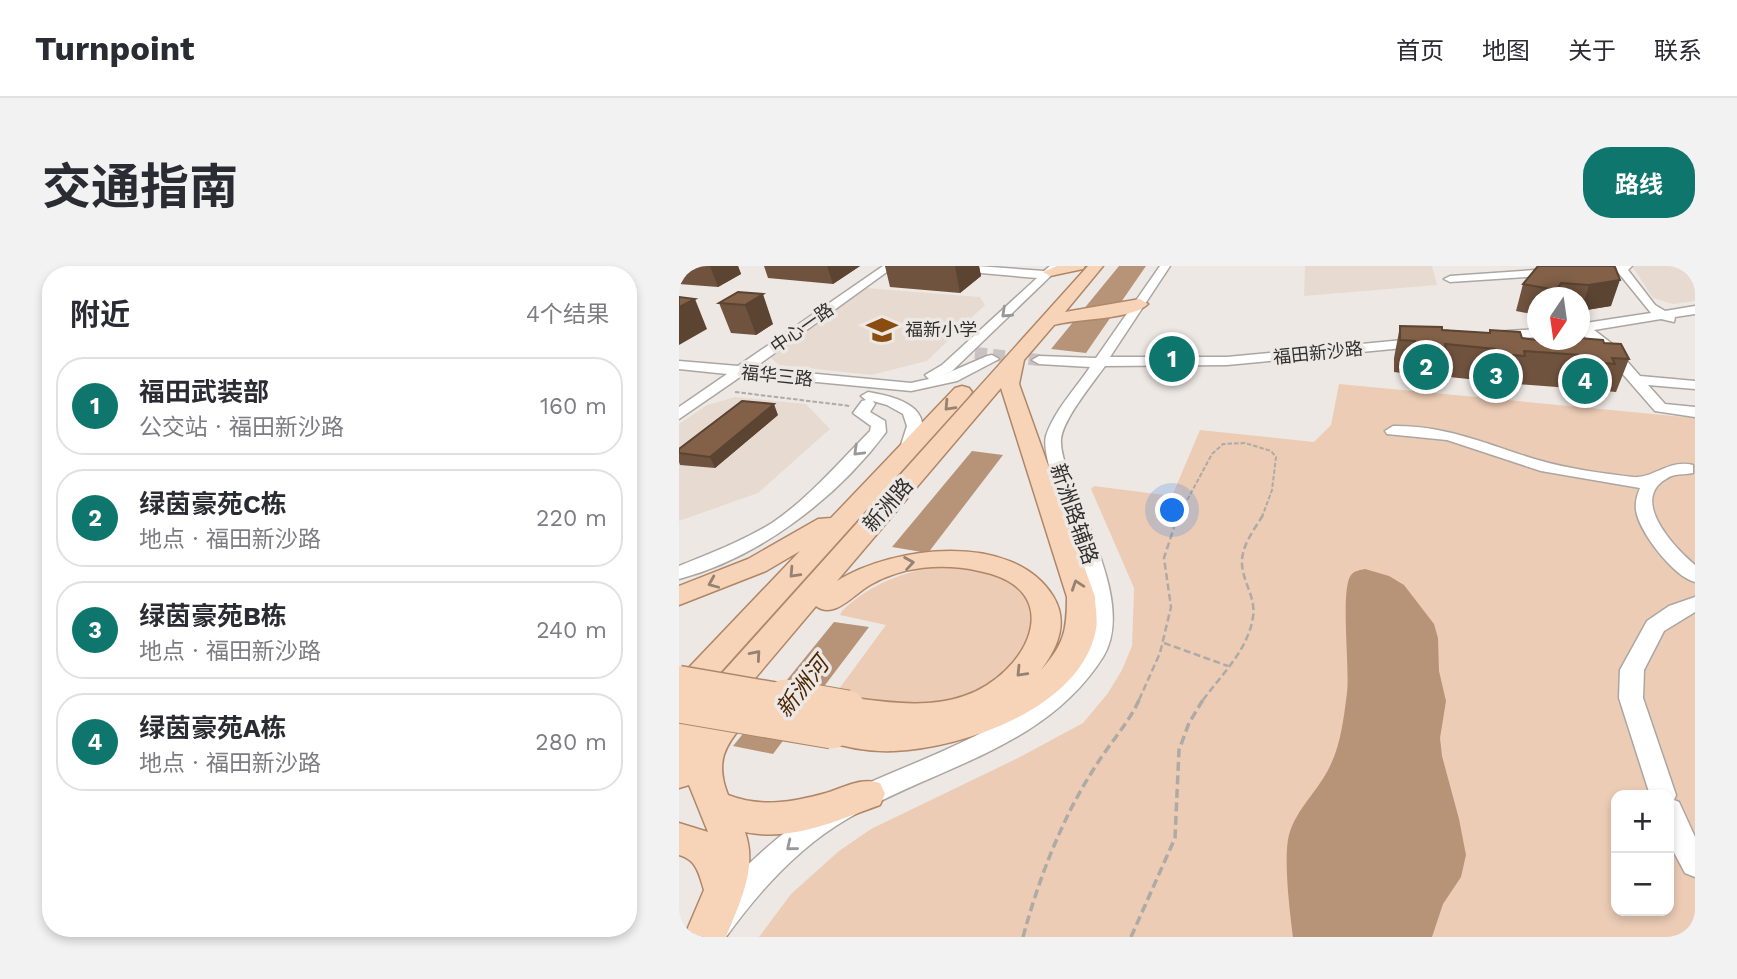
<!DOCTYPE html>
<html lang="zh">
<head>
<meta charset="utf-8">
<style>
  body { margin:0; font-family:"Work Sans","Noto Sans SC",sans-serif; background:#f2f2f3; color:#2b2b33 }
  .controls { position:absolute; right:21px; bottom:21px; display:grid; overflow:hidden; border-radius:14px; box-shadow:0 4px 10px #0003 }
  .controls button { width:63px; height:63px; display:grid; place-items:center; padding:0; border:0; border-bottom:2px solid #e1e1e2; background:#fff; color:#2b2b33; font:35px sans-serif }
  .compass { position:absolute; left:848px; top:21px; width:63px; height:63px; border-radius:50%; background:#fff; box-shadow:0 4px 10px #0003; rotate:193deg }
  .you { position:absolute; left:494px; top:245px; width:24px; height:24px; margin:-18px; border:5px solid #fff; border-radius:50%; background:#1a73e8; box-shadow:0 0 0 10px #1a73e833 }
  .badge { display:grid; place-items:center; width:46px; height:46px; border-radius:50%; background:#0f766e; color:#fff; font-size:23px; font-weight:700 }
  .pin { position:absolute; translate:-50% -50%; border:4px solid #fff; box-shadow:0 2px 7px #0006 }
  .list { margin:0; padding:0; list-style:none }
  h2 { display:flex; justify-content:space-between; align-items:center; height:91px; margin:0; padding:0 28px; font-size:30px }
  h2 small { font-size:23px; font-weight:400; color:#7c7c81 }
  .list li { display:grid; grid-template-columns:46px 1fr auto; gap:21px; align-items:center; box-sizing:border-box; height:98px; margin:0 14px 14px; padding:0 14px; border:2px solid #e1e1e2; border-radius:28px }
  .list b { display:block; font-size:26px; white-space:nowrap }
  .list p { margin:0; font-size:23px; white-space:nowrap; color:#7c7c81 }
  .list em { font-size:23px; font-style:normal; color:#7c7c81 }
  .map { position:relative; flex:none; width:1016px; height:671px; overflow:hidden; border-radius:28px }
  header { display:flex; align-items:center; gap:42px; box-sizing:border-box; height:98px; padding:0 35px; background:#fff; border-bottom:2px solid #e1e1e2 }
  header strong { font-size:33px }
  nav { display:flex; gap:38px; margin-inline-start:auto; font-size:24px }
  .intro { display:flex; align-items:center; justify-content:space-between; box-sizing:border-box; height:168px; padding:0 42px }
  h1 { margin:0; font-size:49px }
  .button { padding:18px 32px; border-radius:28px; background:#0f766e; color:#fff; font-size:24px; font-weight:700 }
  main { display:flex; gap:42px; padding:0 42px }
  aside { flex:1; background:#fff; border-radius:28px; box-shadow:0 4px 10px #0003 }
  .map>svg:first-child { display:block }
  .built { fill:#e7dbd1 }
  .green { fill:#ecccb5; fill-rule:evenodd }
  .water { fill:#b79378 }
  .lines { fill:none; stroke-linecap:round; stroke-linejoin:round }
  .minor-tunnel { stroke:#c8c3c0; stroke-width:12; stroke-dasharray:12 6; stroke-linecap:butt }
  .minor-casing { stroke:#aca6a2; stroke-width:3 }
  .major-casing { stroke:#af8768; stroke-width:3 }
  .path-far2 { stroke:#aeaaa6; stroke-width:2; stroke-dasharray:4.5 2; stroke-linecap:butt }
  .path-far1 { stroke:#aeaaa6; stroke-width:2.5; stroke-dasharray:7 3.5; stroke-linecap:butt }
  .path { stroke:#aeaaa6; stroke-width:3.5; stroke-dasharray:9 4.5; stroke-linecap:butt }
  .minor { fill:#fff; fill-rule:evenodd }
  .major { fill:#f7d3b7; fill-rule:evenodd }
  .major-bridge-far1-casing { stroke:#af8768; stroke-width:31; stroke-linecap:butt }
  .major-bridge-casing { stroke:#af8768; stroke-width:39; stroke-linecap:butt }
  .major-bridge-far1 { stroke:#f7d3b7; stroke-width:28 }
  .major-bridge { stroke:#f7d3b7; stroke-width:37 }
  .wall { fill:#70533e }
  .shaded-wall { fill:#5b4432 }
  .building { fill:#826148; stroke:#5b4432; stroke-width:2 }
  .oneway { stroke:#989896 }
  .oneway2 { stroke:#948272 }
  .labels { text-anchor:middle; stroke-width:7; stroke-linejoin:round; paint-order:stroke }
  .far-street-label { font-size:18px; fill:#32302e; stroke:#eee8e4 }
  .far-poi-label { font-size:18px; fill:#32302e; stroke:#eee8e4; text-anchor:start }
  .street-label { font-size:21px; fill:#32302e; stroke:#eee8e4 }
  .water-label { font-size:23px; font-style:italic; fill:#4a2604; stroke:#eee8e4 }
</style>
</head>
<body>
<header>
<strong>Turnpoint</strong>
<nav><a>首页</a><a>地图</a><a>关于</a><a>联系</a></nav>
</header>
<div class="intro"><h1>交通指南</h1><a class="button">路线</a></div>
<main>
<aside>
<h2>附近<small>4个结果</small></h2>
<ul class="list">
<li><span class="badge">1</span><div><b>福田武装部</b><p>公交站 · 福田新沙路</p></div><em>160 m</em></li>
<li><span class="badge">2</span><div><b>绿茵豪苑C栋</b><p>地点 · 福田新沙路</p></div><em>220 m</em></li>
<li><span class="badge">3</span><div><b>绿茵豪苑B栋</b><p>地点 · 福田新沙路</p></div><em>240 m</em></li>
<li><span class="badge">4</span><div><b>绿茵豪苑A栋</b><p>地点 · 福田新沙路</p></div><em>280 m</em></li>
</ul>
</aside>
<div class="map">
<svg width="1016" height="671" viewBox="0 0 1016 671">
  <rect width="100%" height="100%" fill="#eee8e4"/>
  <path class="built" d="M626,0H753L758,19L625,30Z
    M953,0H1016V35L994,38L974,32Z
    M187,22L301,31L306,39L248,95L192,109L100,99L90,90Z
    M56,131L127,138L151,163L79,227L0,255V158L28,139Z"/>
  <path class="green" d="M660,118L1016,152V671H80L112,628L160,585L192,563L339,492L404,457L429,427L443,404L453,380L455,322L412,223L415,220L493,230L521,164L635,176L652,159ZM937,529H990V645H937Z
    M264,300C299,300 316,308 346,325C349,333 354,342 354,350C357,386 300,432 268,438C253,441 231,443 215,442C196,441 175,432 157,427L207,359L161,349L163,345C191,318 225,305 264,300Z"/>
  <path class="water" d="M440,0H467L407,87L372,83Z
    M293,185L324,189L249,287L213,281Z
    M686,303L710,310L725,319L755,358L759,372L760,405L767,435L761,472L763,490L780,553L787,589L782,611L764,638L753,671H614C611,646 604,592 610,569C617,543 640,524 651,500C662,478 665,450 668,427C671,403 661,323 672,309C675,305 681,304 686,303Z
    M155,356L190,361L94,488L54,480Z"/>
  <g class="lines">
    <path class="minor-tunnel" d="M296,87L360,94"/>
    <g class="minor-casing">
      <path id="minor" d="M204,0H216L75,102L232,117L250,113L246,109L263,99L358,12L257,3L252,0H298L365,5L371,0H382L273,105L262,110L308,90L313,89L320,93L278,115L232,125L64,109L0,153V141L48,108L0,103V95L59,100Z
        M481,0H491L431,91H548L745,72L752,76L745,80L548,99L426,100C414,117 384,153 382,173C381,188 389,205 394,219C410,266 453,344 424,391C365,484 257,500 168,553C120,581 79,626 47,671H12C32,626 105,562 148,537C223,494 429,444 413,331C406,299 360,194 367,170C375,145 397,122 411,101L360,98L353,94L360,90L417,92Z
        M914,0H953L949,4L976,39L986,45L1016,40V48L996,51L995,56L982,53L915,64L932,77L961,110L1016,115V123L969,119L986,138L1016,141V151L976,145L922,83L900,66V58L972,47L938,5L771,16L765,13L771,10Z
        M858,63V71L815,74L808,70L815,66Z
        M189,126C226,132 261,145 234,188L228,190L220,185L228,160L224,148L208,139L194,135L196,138L191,146L206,155L207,166C158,232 80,292 0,313V300C32,287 64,275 93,257C130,232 160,196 191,165L192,160L174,147L183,135L187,134L182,130Z
        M714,160C767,159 809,179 859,194C890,203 922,207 954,211C974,213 990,193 1014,199V207C1005,209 995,207 987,213C950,235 997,283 1016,299V316C995,311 960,266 957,244C956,236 958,229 961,222L862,205L768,174L708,168L706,165Z
        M1016,331V346L985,365L965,404L964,432L997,529L995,534L1000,536L1016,571V611L1006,607L990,577V529H971L940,432L941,404L968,355L990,340Z"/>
    </g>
    <g class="major-casing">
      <path id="major" d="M378,0H406L404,3L371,10L364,6Z
        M409,0H424L386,46L461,33L469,38C453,54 399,52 375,59L345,94L340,118L416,331C416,341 419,353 417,363C403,442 284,482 215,485C190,486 164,481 141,473L136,464L141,455L158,452L152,443L157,434L168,431C206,436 248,443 285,430C348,409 392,323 300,305C264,297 224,300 191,319C175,328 155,354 137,340L67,423L76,426L81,434C61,470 30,481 49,529C81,542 115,536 147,527C166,521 182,511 201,517L206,528L201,539C159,554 112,576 66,566C79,602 60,638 47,671H5L25,624C20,608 18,594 0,589V557L29,566L10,519L0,522V455ZM322,122L388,331C388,365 385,378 362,404C379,381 390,356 374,330C334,265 213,280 158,315Z
        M283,120L290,122L293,126L290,130L11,440L0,444V412L121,285L87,305L0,339V320L69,293L139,253L152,252L276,122Z"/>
    </g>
    <path class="path-far2" d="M56,126L171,140
      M499,251L533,188L544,178L566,177L592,185L597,191L593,224L583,251"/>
    <path class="path-far1" d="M485,377L549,400
      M460,434L481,387L492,341L485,292L499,249
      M524,434C543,408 569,384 574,351C577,331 564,317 563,298C562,280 575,264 584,249"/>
    <path class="path" d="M344,671C360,612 383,552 416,501C430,478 450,457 461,432
      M452,671L496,572L500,484L510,457L525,432"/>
    <use href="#minor" class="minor"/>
    <use href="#major" class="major"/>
    <g class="major-bridge-far1-casing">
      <path id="major-bridge-far1" d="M0,414L116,434"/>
    </g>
    <g class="major-bridge-casing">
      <path id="major-bridge" d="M106,432L168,443
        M0,438L153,464"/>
    </g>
    <use href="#major-bridge-far1" class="major-bridge-far1"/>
    <use href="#major-bridge" class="major-bridge"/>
  </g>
  <path class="wall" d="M0,0H59L62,8L39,21L0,18Z
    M85,0H181L154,18L89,12Z
    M206,0H300L302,10L281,27L211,21Z
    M934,0L932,40L900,45V32H858V49L837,45L844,18Z
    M59,26L94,58L77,69L52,67L40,37Z
    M721,60L810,67L811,64L843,72L858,74L895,75V74H900L950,93L937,126L926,125L924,131L893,129L891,122L838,118L837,123L809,121L808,115L761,110L760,116L730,114V108L715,106V92Z
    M99,149L36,202L1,199L0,196V183Z"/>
  <path class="shaded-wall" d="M31,0H59L62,8L39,21Z
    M148,0H181L154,18Z
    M276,0H300L302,10L281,27Z
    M941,14L932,40L902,45L910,19Z
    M882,17L878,32H875L877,24Z
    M84,28L94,58L77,69L66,39Z
    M16,33L28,63L0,79V41Z
    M95,138L99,149L36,202L31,191Z"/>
  <path class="building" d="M859,0H934L936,1L941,14L910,19L882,17L877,24L844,18Z
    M59,26L84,28L66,39L40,37Z
    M0,31L16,33L0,41Z
    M721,60L763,61V64L811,67V64L841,66L843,72L858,74L897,75L896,74H900V72L924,74L925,77L942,78L950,93L933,92L936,98L904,95L902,89L845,85L846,90L817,88L816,83L766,78L767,83L737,81L736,75L721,74Z
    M63,135L95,138L31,191L0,187V183Z"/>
  <defs><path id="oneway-chevron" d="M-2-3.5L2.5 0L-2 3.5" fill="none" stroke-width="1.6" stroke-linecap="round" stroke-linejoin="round" transform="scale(1.75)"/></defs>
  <g class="oneway">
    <use href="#oneway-chevron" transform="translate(327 47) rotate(137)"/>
    <use href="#oneway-chevron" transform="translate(179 185) rotate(136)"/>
    <use href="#oneway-chevron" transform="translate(112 580) rotate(141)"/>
  </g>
  <g class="oneway2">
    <use href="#oneway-chevron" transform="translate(270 140) rotate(133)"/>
    <use href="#oneway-chevron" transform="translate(230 297) rotate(-9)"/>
    <use href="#oneway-chevron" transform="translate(115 307) rotate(133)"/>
    <use href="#oneway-chevron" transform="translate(34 317) rotate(157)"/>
    <use href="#oneway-chevron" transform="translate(398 319) rotate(-109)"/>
    <use href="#oneway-chevron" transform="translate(77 389) rotate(-49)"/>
    <use href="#oneway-chevron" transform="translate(342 406) rotate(134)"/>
  </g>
  <defs>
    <g id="school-bare" transform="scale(2.415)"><path d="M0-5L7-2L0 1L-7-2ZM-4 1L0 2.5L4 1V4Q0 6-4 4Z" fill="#8a4c0f" stroke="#eee8e4" stroke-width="2.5" paint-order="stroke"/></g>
  </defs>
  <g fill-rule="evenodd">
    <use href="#school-bare" x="203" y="64"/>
  </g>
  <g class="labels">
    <g class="far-street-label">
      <text transform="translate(123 62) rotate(-35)" y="6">中心一路</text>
      <text transform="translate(639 87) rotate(-6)" y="6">福田新沙路</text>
      <text transform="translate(98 110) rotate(6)" y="6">福华三路</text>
    </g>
    <g class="far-poi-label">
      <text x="226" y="70">福新小学</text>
    </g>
    <g class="street-label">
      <text transform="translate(209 239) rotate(-49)" y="7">新洲路</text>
      <text transform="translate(395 248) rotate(71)" y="7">新洲路辅路</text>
    </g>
    <g class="water-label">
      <text transform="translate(123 421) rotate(-52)" y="8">新洲河</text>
    </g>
  </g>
</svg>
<div class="controls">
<button>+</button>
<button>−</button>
</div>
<svg class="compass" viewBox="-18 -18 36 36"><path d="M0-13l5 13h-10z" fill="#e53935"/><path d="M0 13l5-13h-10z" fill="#7c7c81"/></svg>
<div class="you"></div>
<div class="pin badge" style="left:493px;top:93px">1</div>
<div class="pin badge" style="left:747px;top:101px">2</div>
<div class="pin badge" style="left:817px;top:110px">3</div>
<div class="pin badge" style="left:906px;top:115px">4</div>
</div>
</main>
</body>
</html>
